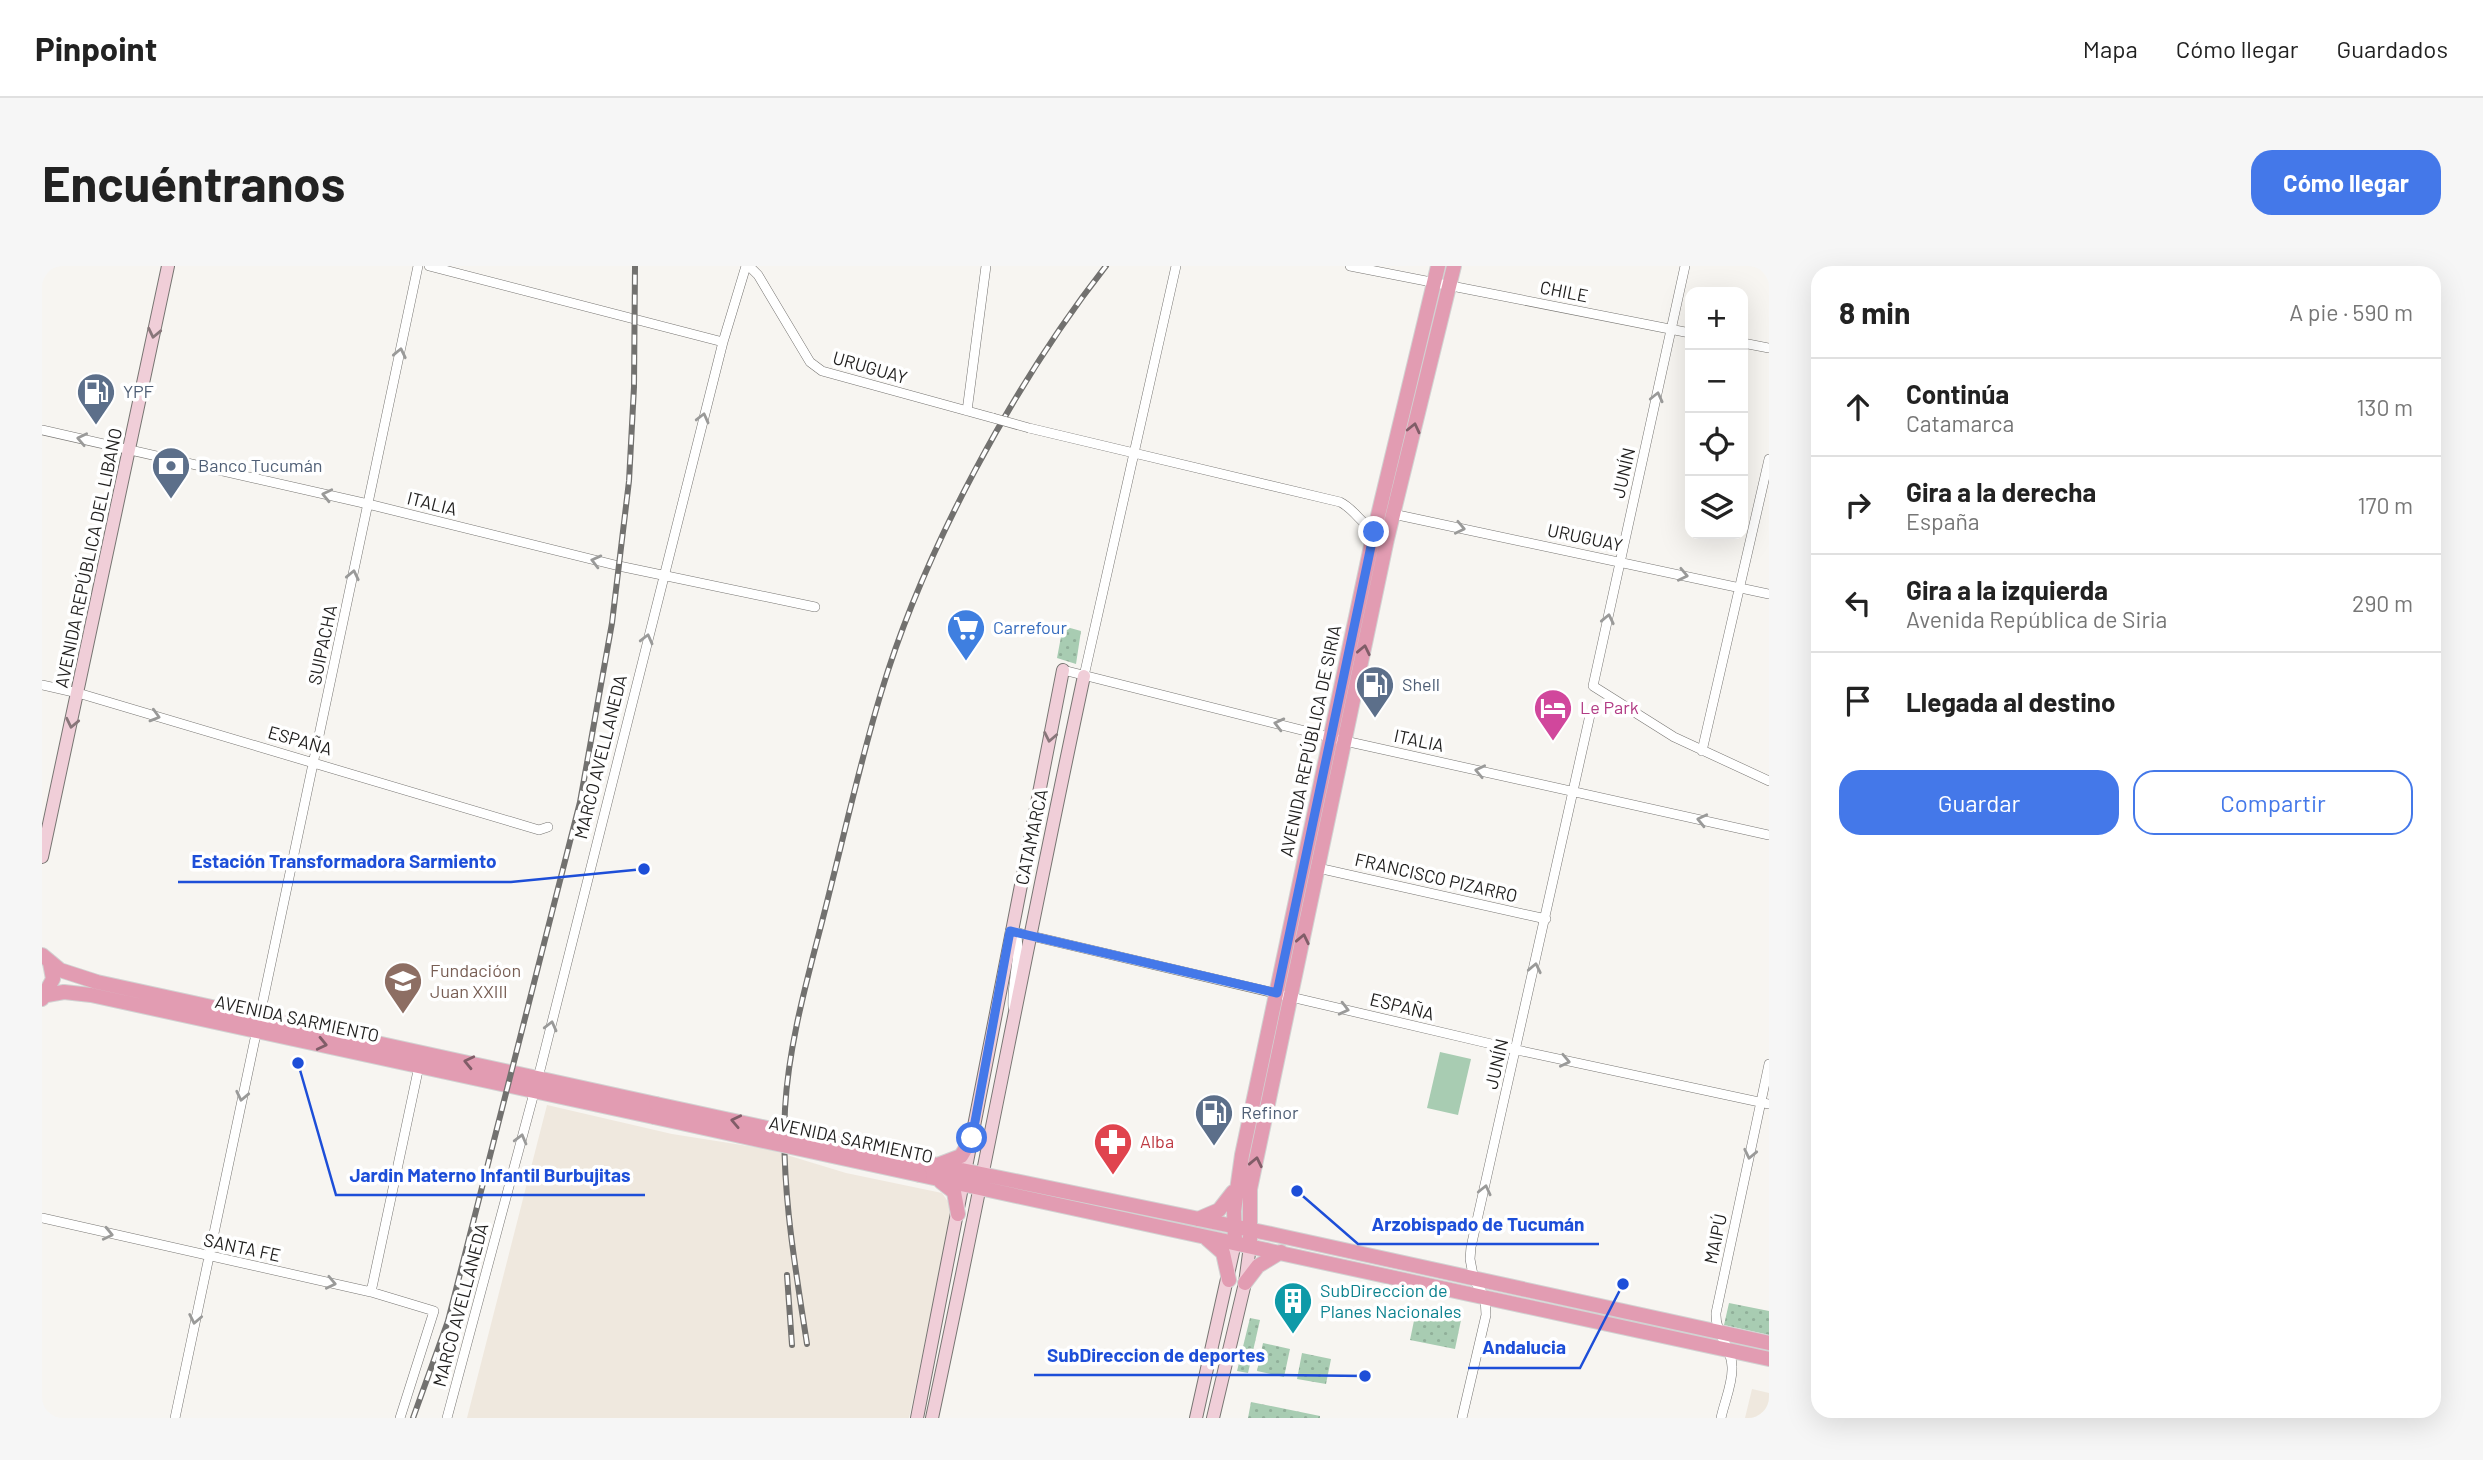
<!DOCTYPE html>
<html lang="es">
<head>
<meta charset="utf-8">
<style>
  body { margin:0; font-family:Barlow,sans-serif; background:#f6f6f6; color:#222 }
  .controls { position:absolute; right:21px; top:21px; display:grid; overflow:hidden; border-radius:14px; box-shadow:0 7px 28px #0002 }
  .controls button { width:63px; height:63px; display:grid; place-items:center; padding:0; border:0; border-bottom:2px solid #e0e0e0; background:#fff; color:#222; font:35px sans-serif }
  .stop { position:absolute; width:21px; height:21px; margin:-16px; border:5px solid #4478e9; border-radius:50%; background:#fff }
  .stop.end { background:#4478e9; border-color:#fff; box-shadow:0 2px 7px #0008 }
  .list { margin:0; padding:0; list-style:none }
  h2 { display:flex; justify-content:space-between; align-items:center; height:91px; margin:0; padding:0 28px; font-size:30px }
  h2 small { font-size:23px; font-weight:400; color:#767676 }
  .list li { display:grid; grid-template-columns:46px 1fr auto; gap:21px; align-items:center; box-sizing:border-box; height:98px; padding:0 28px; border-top:2px solid #e0e0e0 }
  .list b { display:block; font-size:26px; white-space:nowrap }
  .list p { margin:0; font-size:23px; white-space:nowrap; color:#767676 }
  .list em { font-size:23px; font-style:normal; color:#767676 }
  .actions { display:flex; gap:14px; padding:21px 28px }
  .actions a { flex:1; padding:16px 0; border:2px solid #4478e9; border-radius:21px; text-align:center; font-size:24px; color:#4478e9 }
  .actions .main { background:#4478e9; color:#fff }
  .icon { flex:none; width:38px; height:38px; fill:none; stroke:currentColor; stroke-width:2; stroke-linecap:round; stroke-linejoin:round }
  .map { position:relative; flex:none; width:1727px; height:1152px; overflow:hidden; border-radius:21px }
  header { display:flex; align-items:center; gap:42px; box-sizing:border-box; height:98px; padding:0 35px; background:#fff; border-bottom:2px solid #e0e0e0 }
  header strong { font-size:33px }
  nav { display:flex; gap:38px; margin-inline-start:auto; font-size:24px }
  .intro { display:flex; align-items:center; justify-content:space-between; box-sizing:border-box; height:168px; padding:0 42px }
  h1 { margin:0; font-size:49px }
  .button { padding:18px 32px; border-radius:21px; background:#4478e9; color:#fff; font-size:24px; font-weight:700 }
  main { display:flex; gap:42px; padding:0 42px }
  aside { flex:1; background:#fff; border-radius:21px; box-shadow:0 7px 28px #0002 }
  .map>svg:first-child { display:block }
  .built { fill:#efe8de }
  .green { fill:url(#green-dots) }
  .pitch { fill:#a8ccb2 }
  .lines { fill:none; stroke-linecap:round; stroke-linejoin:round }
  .street-casing { stroke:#777572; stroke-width:10 }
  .secondary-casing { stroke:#777572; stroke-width:14 }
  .primary-casing { stroke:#d2d2d2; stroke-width:16 }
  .street { stroke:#fff; stroke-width:9 }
  .secondary { stroke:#f0ced8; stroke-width:12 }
  .primary { stroke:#e29cb2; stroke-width:14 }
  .rail-casing { stroke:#72716f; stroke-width:6 }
  .rail { stroke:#fff; stroke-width:3.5; stroke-dasharray:10; stroke-linecap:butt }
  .street-bridge-casing { stroke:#777572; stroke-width:10; stroke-linecap:butt }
  .primary-bridge-casing { stroke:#d2d2d2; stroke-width:16; stroke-linecap:butt }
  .street-bridge { stroke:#fff; stroke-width:9 }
  .primary-bridge { stroke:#e29cb2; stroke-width:14 }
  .oneway { stroke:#88767a }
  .oneway2 { stroke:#9a9a99 }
  .oneway3 { stroke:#805d68 }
  .route { stroke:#4478e9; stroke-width:9 }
  .labels { text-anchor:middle; stroke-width:7; stroke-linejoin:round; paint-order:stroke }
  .street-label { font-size:18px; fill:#1f1e1d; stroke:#fff }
  .service-label { font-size:18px; fill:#4e5e75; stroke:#fff; text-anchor:start }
  .shop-label { font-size:18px; fill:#366cbe; stroke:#fff; text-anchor:start }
  .hotel-label { font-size:18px; fill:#b23c85; stroke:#fff; text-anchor:start }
  .education-label { font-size:18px; fill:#785e54; stroke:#fff; text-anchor:start }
  .health-label { font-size:18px; fill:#be3a42; stroke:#fff; text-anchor:start }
  .culture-label { font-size:18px; fill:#0d838f; stroke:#fff; text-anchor:start }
  .leader { fill:none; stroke:#1d4ed8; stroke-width:2.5 }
  .callout-dot { fill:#1d4ed8; stroke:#fff; stroke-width:2.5 }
  .callout-label { font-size:19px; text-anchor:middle; font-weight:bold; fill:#1d4ed8; stroke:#fff; stroke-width:7; stroke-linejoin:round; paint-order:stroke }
</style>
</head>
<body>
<header>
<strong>Pinpoint</strong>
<nav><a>Mapa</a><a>Cómo llegar</a><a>Guardados</a></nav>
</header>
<div class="intro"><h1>Encuéntranos</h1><a class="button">Cómo llegar</a></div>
<main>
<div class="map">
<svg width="1727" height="1152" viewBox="0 0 1727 1152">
  <defs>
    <pattern id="green-dots" width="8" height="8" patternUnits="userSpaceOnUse" patternTransform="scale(1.75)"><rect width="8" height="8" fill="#a8ccb2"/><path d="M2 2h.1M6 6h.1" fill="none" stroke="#90af99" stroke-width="1.8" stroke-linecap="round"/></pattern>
  </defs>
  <rect width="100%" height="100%" fill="#f7f5f1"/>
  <path class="built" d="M505,839L630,868L725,883L804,907L900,927L911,943L867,1152H425Z
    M1710,1123L1727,1127V1152H1703Z"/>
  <path class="green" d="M1021,360L1039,365L1034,398L1015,392Z
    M1687,1037L1727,1045V1069L1682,1059Z
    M1374,1045L1419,1054L1413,1083L1368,1074Z
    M1208,1052L1218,1054L1206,1107L1195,1105Z
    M1221,1077L1248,1083L1242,1111L1215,1105Z
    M1260,1087L1289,1093L1284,1118L1255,1113Z
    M1209,1136L1278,1150V1152H1206Z"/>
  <path class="pitch" d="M1398,786L1429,793L1416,849L1385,842Z"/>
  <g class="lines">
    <g class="street-casing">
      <path id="street" d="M387,0L681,76
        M707,0L716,9L768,96L780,105L951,152
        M1308,0L1648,67
        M1643,0L1551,420L1632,471L1727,515
        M1701,77L1727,82
        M925,145L944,0
        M987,162L1298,236C1313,243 1321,261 1335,266
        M0,164L326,238L577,300L773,341
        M1351,248L1727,328
        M1021,404L1303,475L1727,569
        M1042,410L1134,0
        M0,419L36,427L497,564L506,561
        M1660,485L1727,193
        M1276,602L1504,653
        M968,665L1475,784L1727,838
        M971,741C969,717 980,687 974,667
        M0,952L329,1026L392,1045L358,1152
        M329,1026L377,800
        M133,1152L376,0
        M405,1152L496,812L681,76L704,0
        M1420,1152L1444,1049L1443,1031L1432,1014L1428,993L1429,981L1548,449
        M1679,1152C1682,1137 1691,1117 1690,1101C1690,1081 1673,1068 1674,1047L1727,798"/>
    </g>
    <g class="secondary-casing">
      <path id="secondary" d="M0,591L126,0
        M875,1152L1021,404
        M890,1152C943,905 989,657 1042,410
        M1154,1152L1193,977
        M1171,1152L1203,1017L1208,980"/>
    </g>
    <g class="primary-casing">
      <path id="primary" d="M0,689L18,704L55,716L614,838
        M5,729L22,726L49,729L612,851
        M0,733L11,713L8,697
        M881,896L1234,969L1727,1077
        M898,898L919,890L930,872
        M878,909L1727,1093
        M899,916L912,926L916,948
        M1156,953L1177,944L1191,926
        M1165,973L1181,987L1187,1014
        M1193,977L1192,945L1200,889L1332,266L1396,0
        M1208,980V923L1345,273L1412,0
        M1203,1017L1216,1000L1239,986"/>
    </g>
    <use href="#street" class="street"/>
    <use href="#secondary" class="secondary"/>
    <use href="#primary" class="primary"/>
    <g class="rail-casing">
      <path id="rail" d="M745,1009L750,1079
        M765,1078C753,1000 739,921 743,843C747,770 770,698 787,628C804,561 819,493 839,427C881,286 973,116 1064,0
        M371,1152L406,1055L538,536L570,357L587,215L592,121L593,0"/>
    </g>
    <use href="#rail" class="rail"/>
    <g class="street-bridge-casing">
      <path id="street-bridge" d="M951,152L987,162"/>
    </g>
    <g class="primary-bridge-casing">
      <path id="primary-bridge" d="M614,838L881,896
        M612,851L878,909"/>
    </g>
    <use href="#street-bridge" class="street-bridge"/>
    <use href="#primary-bridge" class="primary-bridge"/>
  </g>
  <defs><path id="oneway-chevron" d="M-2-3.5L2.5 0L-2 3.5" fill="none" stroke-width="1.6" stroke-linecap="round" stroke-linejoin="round" transform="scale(1.75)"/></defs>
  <g class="oneway">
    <use href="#oneway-chevron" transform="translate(112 67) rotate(102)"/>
    <use href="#oneway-chevron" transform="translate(30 457) rotate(102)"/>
    <use href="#oneway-chevron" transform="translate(1008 471) rotate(101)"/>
  </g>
  <g class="oneway2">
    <use href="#oneway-chevron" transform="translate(358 87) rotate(-78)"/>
    <use href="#oneway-chevron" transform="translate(1615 131) rotate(-77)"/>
    <use href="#oneway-chevron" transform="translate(661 152) rotate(-76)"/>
    <use href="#oneway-chevron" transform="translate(40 173) rotate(-168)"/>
    <use href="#oneway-chevron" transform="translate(285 229) rotate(-167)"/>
    <use href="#oneway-chevron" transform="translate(1418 262) rotate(12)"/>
    <use href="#oneway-chevron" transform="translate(554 295) rotate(-166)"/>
    <use href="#oneway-chevron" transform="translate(311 309) rotate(-78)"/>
    <use href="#oneway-chevron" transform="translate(1641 309) rotate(12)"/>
    <use href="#oneway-chevron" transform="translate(1566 353) rotate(-78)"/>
    <use href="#oneway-chevron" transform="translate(605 373) rotate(-76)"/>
    <use href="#oneway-chevron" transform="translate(113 450) rotate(16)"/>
    <use href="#oneway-chevron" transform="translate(1237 458) rotate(-166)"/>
    <use href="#oneway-chevron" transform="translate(1438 505) rotate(-168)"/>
    <use href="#oneway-chevron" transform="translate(1660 554) rotate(-167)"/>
    <use href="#oneway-chevron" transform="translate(1493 702) rotate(-78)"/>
    <use href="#oneway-chevron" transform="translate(1302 743) rotate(14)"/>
    <use href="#oneway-chevron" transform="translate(509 760) rotate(-76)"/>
    <use href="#oneway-chevron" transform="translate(1523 795) rotate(12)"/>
    <use href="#oneway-chevron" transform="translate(200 830) rotate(102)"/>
    <use href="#oneway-chevron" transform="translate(479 873) rotate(-75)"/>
    <use href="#oneway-chevron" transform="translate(1708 888) rotate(102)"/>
    <use href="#oneway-chevron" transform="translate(1443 924) rotate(-77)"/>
    <use href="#oneway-chevron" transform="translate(66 968) rotate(13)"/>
    <use href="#oneway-chevron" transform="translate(289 1017) rotate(12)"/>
    <use href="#oneway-chevron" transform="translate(153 1053) rotate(101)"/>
  </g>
  <g class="oneway3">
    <use href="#oneway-chevron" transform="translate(1372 162) rotate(-77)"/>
    <use href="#oneway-chevron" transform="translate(1322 384) rotate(-78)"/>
    <use href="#oneway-chevron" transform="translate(1261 673) rotate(-78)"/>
    <use href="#oneway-chevron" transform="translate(280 778) rotate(13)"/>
    <use href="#oneway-chevron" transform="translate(427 796) rotate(-167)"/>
    <use href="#oneway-chevron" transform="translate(694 855) rotate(-168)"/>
    <use href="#oneway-chevron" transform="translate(1214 896) rotate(-78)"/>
  </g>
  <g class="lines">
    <path class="route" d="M930,872L968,665L1235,727L1332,266"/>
  </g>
  <defs>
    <g id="fuel-pin" transform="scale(2.0125)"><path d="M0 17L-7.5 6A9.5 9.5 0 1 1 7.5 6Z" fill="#5c6f8a" stroke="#fff"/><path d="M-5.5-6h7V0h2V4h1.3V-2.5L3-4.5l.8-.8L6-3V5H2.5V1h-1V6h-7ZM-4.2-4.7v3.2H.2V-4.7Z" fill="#fff"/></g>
    <g id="bank-pin" transform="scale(2.0125)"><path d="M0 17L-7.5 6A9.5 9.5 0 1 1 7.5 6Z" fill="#5c6f8a" stroke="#fff"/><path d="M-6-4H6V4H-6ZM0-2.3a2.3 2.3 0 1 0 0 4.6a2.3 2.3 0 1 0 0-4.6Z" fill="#fff"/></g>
    <g id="supermarket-pin" transform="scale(2.0125)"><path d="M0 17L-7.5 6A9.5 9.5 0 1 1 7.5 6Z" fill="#3f7fe0" stroke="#fff"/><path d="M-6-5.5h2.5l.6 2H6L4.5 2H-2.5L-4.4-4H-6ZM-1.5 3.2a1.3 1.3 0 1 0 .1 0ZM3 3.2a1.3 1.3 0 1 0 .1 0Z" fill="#fff"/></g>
    <g id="hotel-pin" transform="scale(2.0125)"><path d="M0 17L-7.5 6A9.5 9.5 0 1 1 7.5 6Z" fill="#d1479c" stroke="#fff"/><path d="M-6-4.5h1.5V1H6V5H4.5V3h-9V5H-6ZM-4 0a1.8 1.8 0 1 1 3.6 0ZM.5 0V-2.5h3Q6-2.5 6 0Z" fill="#fff"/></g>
    <g id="university-pin" transform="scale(2.0125)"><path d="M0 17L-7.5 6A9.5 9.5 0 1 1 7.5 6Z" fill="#8d6e63" stroke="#fff"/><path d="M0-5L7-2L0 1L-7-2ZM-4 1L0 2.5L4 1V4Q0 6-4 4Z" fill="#fff"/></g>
    <g id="pharmacy-pin" transform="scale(2.0125)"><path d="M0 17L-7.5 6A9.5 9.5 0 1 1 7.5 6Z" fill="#e0444e" stroke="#fff"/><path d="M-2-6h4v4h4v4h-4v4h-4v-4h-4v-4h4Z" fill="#fff"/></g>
    <g id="building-pin" transform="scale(2.0125)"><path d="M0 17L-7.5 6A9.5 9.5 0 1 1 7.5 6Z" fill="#0f9aa8" stroke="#fff"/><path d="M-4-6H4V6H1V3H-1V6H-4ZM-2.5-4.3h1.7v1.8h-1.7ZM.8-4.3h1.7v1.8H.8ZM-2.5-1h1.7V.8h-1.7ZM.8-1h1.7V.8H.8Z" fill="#fff"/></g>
  </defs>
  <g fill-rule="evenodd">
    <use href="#fuel-pin" x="54" y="126"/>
    <use href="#bank-pin" x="129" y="200"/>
    <use href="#supermarket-pin" x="924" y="362"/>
    <use href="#fuel-pin" x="1333" y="419"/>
    <use href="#hotel-pin" x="1511" y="442"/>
    <use href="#university-pin" x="361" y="715"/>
    <use href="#fuel-pin" x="1172" y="847"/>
    <use href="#pharmacy-pin" x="1071" y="876"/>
    <use href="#building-pin" x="1251" y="1035"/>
  </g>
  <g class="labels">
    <g class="street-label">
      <text transform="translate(1522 26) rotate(11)" y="6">CHILE</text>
      <text transform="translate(828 102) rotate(16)" y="6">URUGUAY</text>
      <text transform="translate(1582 207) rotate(-77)" y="6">JUNÍN</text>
      <text transform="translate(390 238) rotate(14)" y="6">ITALIA</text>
      <text transform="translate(1543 272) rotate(12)" y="6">URUGUAY</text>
      <text transform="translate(47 292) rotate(-78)" y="6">AVENIDA REPÚBLICA DEL LIBANO</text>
      <text transform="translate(281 379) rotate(-78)" y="6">SUIPACHA</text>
      <text transform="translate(258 475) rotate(16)" y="6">ESPAÑA</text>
      <text transform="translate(1269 475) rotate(-78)" y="6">AVENIDA REPÚBLICA DE SIRIA</text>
      <text transform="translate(1377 475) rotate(12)" y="6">ITALIA</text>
      <text transform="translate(559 491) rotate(-76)" y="6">MARCO AVELLANEDA</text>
      <text transform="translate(990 571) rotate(-78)" y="6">CATAMARCA</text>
      <text transform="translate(1394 612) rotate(13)" y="6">FRANCISCO PIZARRO</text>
      <text transform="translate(1360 741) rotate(14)" y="6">ESPAÑA</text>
      <text transform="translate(255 753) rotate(12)" y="6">AVENIDA SARMIENTO</text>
      <text transform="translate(1455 798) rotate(-77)" y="6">JUNÍN</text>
      <text transform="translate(809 874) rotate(12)" y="6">AVENIDA SARMIENTO</text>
      <text transform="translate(1674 973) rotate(-78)" y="6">MAIPÚ</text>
      <text transform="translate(200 982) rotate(12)" y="6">SANTA FE</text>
      <text transform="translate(419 1039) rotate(-75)" y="6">MARCO AVELLANEDA</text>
    </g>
    <g class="service-label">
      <text x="81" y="132">YPF</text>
      <text x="156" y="206">Banco Tucumán</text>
      <text x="1360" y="425">Shell</text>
      <text x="1199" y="853">Refinor</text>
    </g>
    <g class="shop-label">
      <text x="951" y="368">Carrefour</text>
    </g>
    <g class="hotel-label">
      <text x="1538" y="448">Le Park</text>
    </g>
    <g class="education-label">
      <text x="388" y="711">Fundacióon<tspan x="388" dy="21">Juan XXIII</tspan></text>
    </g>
    <g class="health-label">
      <text x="1098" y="882">Alba</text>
    </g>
    <g class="culture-label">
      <text x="1278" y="1031">SubDireccion de<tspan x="1278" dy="21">Planes Nacionales</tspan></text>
    </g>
  </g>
  <path class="leader" d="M602 603L469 616H136M256 797L294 929H603M1255 925L1316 978H1557M1581 1018L1538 1102H1426M1323 1110L1237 1109H992"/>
  <g class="callout-dot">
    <circle cx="602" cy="603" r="7"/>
    <circle cx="256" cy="797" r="7"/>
    <circle cx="1255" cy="925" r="7"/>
    <circle cx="1581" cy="1018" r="7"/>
    <circle cx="1323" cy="1110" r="7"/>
  </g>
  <g class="callout-label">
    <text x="302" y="602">Estación Transformadora Sarmiento</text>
    <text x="448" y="916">Jardin Materno Infantil Burbujitas</text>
    <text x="1436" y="965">Arzobispado de Tucumán</text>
    <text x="1482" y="1088">Andalucia</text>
    <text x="1114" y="1096">SubDireccion de deportes</text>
  </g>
</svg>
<div class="controls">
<button>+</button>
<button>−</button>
<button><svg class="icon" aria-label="locate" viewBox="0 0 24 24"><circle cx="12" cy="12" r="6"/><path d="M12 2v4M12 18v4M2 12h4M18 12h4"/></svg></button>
<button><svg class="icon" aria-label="layers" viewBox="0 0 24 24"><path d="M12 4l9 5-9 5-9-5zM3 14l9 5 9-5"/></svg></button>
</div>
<div class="stop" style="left:930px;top:872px"></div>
<div class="stop end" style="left:1332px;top:266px"></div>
</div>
<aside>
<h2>8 min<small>A pie · 590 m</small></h2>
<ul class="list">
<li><svg class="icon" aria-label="ahead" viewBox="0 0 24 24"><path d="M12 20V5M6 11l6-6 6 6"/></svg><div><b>Continúa</b><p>Catamarca</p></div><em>130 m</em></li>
<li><svg class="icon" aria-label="right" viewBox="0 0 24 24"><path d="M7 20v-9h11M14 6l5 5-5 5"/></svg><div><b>Gira a la derecha</b><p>España</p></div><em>170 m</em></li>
<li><svg class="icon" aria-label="left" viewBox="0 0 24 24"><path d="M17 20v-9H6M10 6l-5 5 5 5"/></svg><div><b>Gira a la izquierda</b><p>Avenida República de Siria</p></div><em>290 m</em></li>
<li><svg class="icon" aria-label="arrive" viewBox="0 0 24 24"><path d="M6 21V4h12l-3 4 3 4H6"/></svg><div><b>Llegada al destino</b></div></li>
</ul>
<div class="actions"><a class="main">Guardar</a><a>Compartir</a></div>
</aside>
</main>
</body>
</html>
